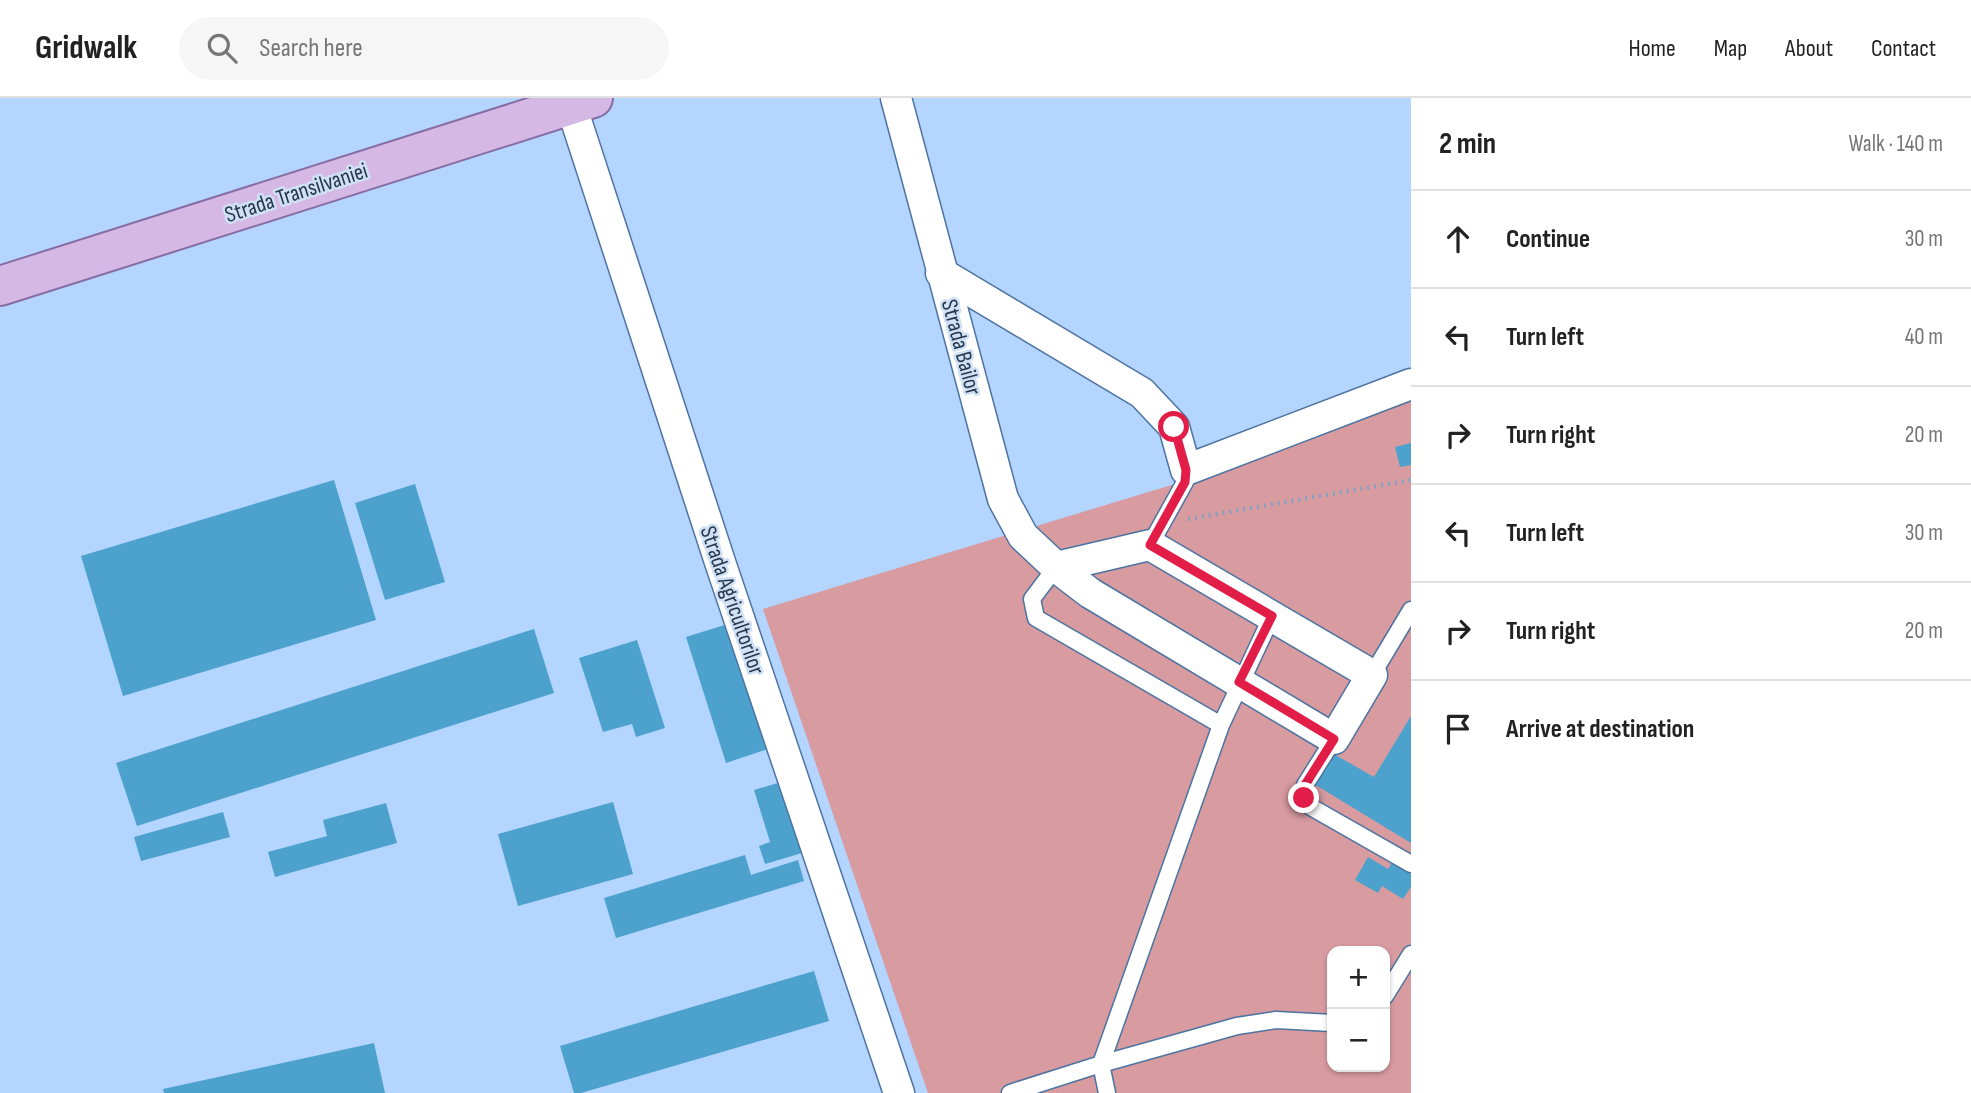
<!DOCTYPE html>
<html lang="en">
<head>
<meta charset="utf-8">
<style>
  body { margin:0; font-family:"Sofia Sans Condensed",sans-serif; background:#f6f6f6; color:#222 }
  .controls { position:absolute; right:21px; bottom:21px; display:grid; overflow:hidden; border-radius:14px; box-shadow:0 2px 5px #0004 }
  .controls button { width:63px; height:63px; display:grid; place-items:center; padding:0; border:0; border-bottom:2px solid #e0e0e0; background:#fff; color:#222; font:35px sans-serif }
  .stop { position:absolute; width:21px; height:21px; margin:-16px; border:5px solid #e11d48; border-radius:50%; background:#fff }
  .stop.end { background:#e11d48; border-color:#fff; box-shadow:0 2px 7px #0008 }
  .list { margin:0; padding:0; list-style:none }
  h2 { display:flex; justify-content:space-between; align-items:center; height:91px; margin:0; padding:0 28px; font-size:30px }
  h2 small { font-size:23px; font-weight:400; color:#767676 }
  .list li { display:grid; grid-template-columns:46px 1fr auto; gap:21px; align-items:center; box-sizing:border-box; height:98px; padding:0 28px; border-top:2px solid #e0e0e0 }
  .list b { display:block; font-size:26px; white-space:nowrap }
  .list em { font-size:23px; font-style:normal; color:#767676 }
  .icon { flex:none; width:38px; height:38px; fill:none; stroke:currentColor; stroke-width:2; stroke-linecap:round; stroke-linejoin:round }
  .map { position:relative; flex:none; width:1411px; height:995px; overflow:hidden }
  header { display:flex; align-items:center; gap:42px; box-sizing:border-box; height:98px; padding:0 35px; background:#fff; border-bottom:2px solid #e0e0e0 }
  header strong { font-size:33px }
  nav { display:flex; gap:38px; margin-inline-start:auto; font-size:24px }
  .search { width:490px; height:63px; background:#f6f6f6; display:flex; align-items:center; gap:18px; box-sizing:border-box; padding:0 24px; border-radius:38px; color:#767676; font-size:26px }
  main { display:flex }
  aside { flex:1; background:#fff }
  .map>svg:first-child { display:block }
  .green { fill:#d79ba0; fill-rule:evenodd }
  .building { fill:#4ca2cd }
  .lines { fill:none; stroke-linecap:round; stroke-linejoin:round }
  .lane-casing { stroke:#4c73a1; stroke-width:19 }
  .street-casing { stroke:#4c73a1; stroke-width:33 }
  .primary-casing { stroke:#866da3; stroke-width:42 }
  .path { stroke:#84a0c3; stroke-width:4.5; stroke-dasharray:2 5; stroke-linecap:butt }
  .lane { stroke:#fff; stroke-width:16 }
  .street { stroke:#fff; stroke-width:30 }
  .primary { stroke:#d5b9e4; stroke-width:38 }
  .route { stroke:#e11d48; stroke-width:9 }
  .labels { text-anchor:middle; stroke-width:5; stroke-linejoin:round; paint-order:stroke }
  .street-label { font-size:23px; fill:#26374b; stroke:#d0e1f6 }
</style>
</head>
<body>
<header>
<strong>Gridwalk</strong>
<div class="search"><svg class="icon" aria-label="search" viewBox="0 0 24 24"><circle cx="10" cy="10" r="6"/><path d="M15 15l6 6"/></svg>Search here</div>
<nav><a>Home</a><a>Map</a><a>About</a><a>Contact</a></nav>
</header>
<main>
<div class="map">
<svg width="1411" height="995" viewBox="0 0 1411 995">
  <rect width="100%" height="100%" fill="#b3d5ff"/>
  <path class="green" d="M1411,298V995H928L763,511L1211,375ZM1332,853H1385V969H1332Z"/>
  <path class="building" d="M1411,345V367L1400,369L1395,349Z
    M334,382L376,522L123,598L81,458Z
    M415,386L445,484L385,502L355,405Z
    M731,525L771,650L726,665L686,539Z
    M534,531L554,595L137,728L116,665Z
    M637,542L665,630L636,639L632,626L603,634L579,560Z
    M1411,618V745L1314,686L1332,655L1374,679Z
    M781,684L802,755L765,766L759,748L770,744L754,692Z
    M613,704L633,776L518,808L498,736Z
    M386,705L397,745L275,779L268,754L327,738L323,722Z
    M223,714L230,739L141,763L134,739Z
    M745,757L751,777L798,762L804,783L616,840L604,800Z
    M1368,759L1388,771L1392,765L1411,776V789L1403,801L1382,788L1378,795L1355,782Z
    M814,873L829,923L581,995H574L560,948Z
    M374,945L385,995H164L163,991Z"/>
  <g class="lines">
    <g class="lane-casing">
      <path id="lane" d="M1150,447L1185,384L1186,372
        M1056,469L1032,501L1036,520L1221,627
        M1372,577L1411,512
        M1334,641L1305,687L1304,700L1311,709L1411,766
        M1385,898L1411,856
        M1010,995L1101,966L1237,928L1276,922L1332,925
        M1107,995L1101,966L1221,627L1272,518"/>
    </g>
    <g class="street-casing">
      <path id="street" d="M896,0L1003,401L1023,438L1056,469L1090,495L1334,641L1372,577L1150,447L1056,469
        M571,7L719,461L899,995
        M941,175L1142,295L1174,329L1186,372L1411,286"/>
    </g>
    <g class="primary-casing">
      <path id="primary" d="M0,188L593,0"/>
    </g>
    <path class="path" d="M1188,421L1411,382"/>
    <use href="#lane" class="lane"/>
    <use href="#street" class="street"/>
    <use href="#primary" class="primary"/>
  </g>
  <g class="lines">
    <path class="route" d="M1174,329L1186,372L1185,384L1150,447L1272,518L1239,584L1334,641L1305,687L1304,700"/>
  </g>
  <g class="labels">
    <g class="street-label">
      <text transform="translate(296 94) rotate(-18)" y="8">Strada Transilvaniei</text>
      <text transform="translate(962 249) rotate(75)" y="8">Strada Bailor</text>
      <text transform="translate(733 502) rotate(71)" y="8">Strada Agricultorilor</text>
    </g>
  </g>
</svg>
<div class="controls">
<button>+</button>
<button>−</button>
</div>
<div class="stop" style="left:1174px;top:329px"></div>
<div class="stop end" style="left:1304px;top:700px"></div>
</div>
<aside>
<h2>2 min<small>Walk · 140 m</small></h2>
<ul class="list">
<li><svg class="icon" aria-label="ahead" viewBox="0 0 24 24"><path d="M12 20V5M6 11l6-6 6 6"/></svg><div><b>Continue</b></div><em>30 m</em></li>
<li><svg class="icon" aria-label="left" viewBox="0 0 24 24"><path d="M17 20v-9H6M10 6l-5 5 5 5"/></svg><div><b>Turn left</b></div><em>40 m</em></li>
<li><svg class="icon" aria-label="right" viewBox="0 0 24 24"><path d="M7 20v-9h11M14 6l5 5-5 5"/></svg><div><b>Turn right</b></div><em>20 m</em></li>
<li><svg class="icon" aria-label="left" viewBox="0 0 24 24"><path d="M17 20v-9H6M10 6l-5 5 5 5"/></svg><div><b>Turn left</b></div><em>30 m</em></li>
<li><svg class="icon" aria-label="right" viewBox="0 0 24 24"><path d="M7 20v-9h11M14 6l5 5-5 5"/></svg><div><b>Turn right</b></div><em>20 m</em></li>
<li><svg class="icon" aria-label="arrive" viewBox="0 0 24 24"><path d="M6 21V4h12l-3 4 3 4H6"/></svg><div><b>Arrive at destination</b></div></li>
</ul>
</aside>
</main>
</body>
</html>
